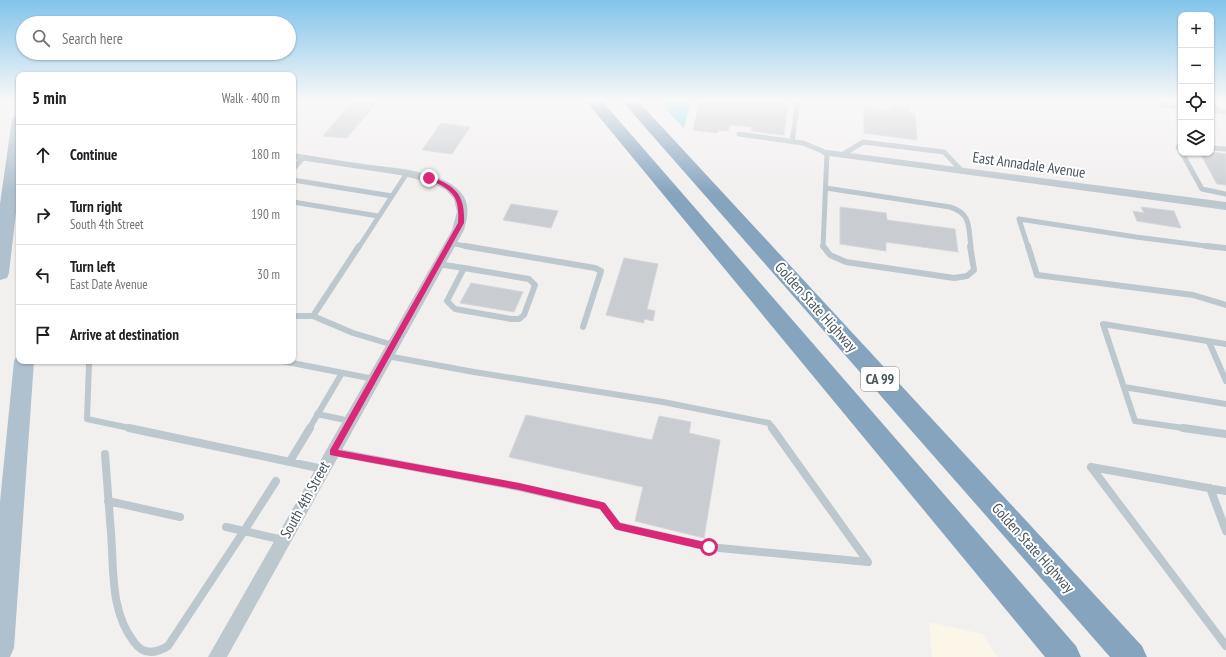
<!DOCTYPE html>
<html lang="en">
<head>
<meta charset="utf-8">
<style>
  body { margin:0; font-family:"PT Sans Narrow",sans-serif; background:#f2f2f2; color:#202124 }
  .controls { position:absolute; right:12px; top:12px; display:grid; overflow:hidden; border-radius:8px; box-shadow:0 1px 3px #0004 }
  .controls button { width:36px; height:36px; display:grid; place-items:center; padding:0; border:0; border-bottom:1px solid #e0e0e0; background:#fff; color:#202124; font:20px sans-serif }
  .stop { position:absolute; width:12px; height:12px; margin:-9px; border:3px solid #db2777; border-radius:50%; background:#fff }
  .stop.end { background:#db2777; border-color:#fff; box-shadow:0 1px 4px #0008 }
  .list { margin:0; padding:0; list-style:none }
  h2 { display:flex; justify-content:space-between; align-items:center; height:52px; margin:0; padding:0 16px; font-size:17px }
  h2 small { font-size:13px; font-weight:400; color:#757577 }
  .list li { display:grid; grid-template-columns:26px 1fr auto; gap:12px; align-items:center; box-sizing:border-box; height:60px; padding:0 16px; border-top:1px solid #e0e0e0 }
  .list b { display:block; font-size:15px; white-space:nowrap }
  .list p { margin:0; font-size:13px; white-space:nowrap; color:#757577 }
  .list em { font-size:13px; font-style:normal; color:#757577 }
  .icon { flex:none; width:22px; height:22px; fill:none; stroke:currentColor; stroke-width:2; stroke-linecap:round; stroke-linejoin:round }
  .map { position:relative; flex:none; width:1226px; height:657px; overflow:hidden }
  .search { position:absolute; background:#fff; box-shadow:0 1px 3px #0004; left:16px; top:16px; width:280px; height:44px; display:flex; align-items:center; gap:10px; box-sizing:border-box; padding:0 14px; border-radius:22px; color:#757577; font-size:15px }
  .panel { position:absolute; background:#fff; box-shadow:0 1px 3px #0004; left:16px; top:72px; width:280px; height:292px; border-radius:8px }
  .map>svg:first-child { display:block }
  .commercial { fill:#fcf6e9 }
  .water { fill:#8adced }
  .building { fill:#c9cdd2; stroke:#d3d6db }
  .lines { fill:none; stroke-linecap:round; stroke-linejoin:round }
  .service-far2 { stroke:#bdc7ce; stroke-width:5 }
  .service-far1 { stroke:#bdc7ce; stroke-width:6 }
  .service { stroke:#bdc7ce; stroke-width:8 }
  .minor { fill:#bdc7ce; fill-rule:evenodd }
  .primary { fill:#afc0ce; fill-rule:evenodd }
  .motorway { fill:#87a4bf; fill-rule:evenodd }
  .route { fill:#db2777 }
  .labels { text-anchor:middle; stroke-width:4; stroke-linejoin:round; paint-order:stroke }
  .shield { fill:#fff; stroke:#7e878e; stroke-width:1 }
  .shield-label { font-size:14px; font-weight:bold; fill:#47545d }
  .street-label { font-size:15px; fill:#47545d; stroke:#fff }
</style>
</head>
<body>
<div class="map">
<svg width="1226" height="657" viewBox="0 0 1226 657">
  <rect width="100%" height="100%" fill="#f2efef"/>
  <path class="commercial" d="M929,622L982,634L998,657H932Z"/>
  <path class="water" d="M658,101H691L684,128L682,126Z"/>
  <path class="building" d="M353,101H378L347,138L323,136Z
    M700,101H788L784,135L751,131L752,127L730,125L728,131L718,130L717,133L693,130Z
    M891,104L909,106V113L915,114L917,140L864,133V107L892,111Z
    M441,123L470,127L452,154L422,150Z
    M1211,152L1226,154V185L1217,184L1200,153Z
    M511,204L558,211L551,228L503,220Z
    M840,207L886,213L887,220L955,229L958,252L886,242V251L840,244Z
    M1141,207L1174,211L1181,228L1137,221L1133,211L1144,213Z
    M624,258L658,264L647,309L655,311L653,321L644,319V323L606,315Z
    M471,283L523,292L514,312L460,303Z
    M526,415L652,440L659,416L691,422L689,433L720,440L704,538L635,521L643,487L509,457Z"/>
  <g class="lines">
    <path class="service-far2" d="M1160,101L1162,105L1181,107
      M1212,101L1219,111
      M1211,110L1226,112
      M739,134L803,143L827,153L823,247
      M792,142L798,101
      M1181,145L1178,147L1181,151
      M1211,148L1226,149
      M1182,153L1202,189L1226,194
      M842,155L863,142L944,152L962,171
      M293,169L303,158
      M293,180L392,196
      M826,188L950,207C972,214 968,227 971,247
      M293,202L378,216
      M450,243L470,247
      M359,247L407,173
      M1028,247L1019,219L1136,237L1214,247"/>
    <path class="service-far1" d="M465,246L595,268L601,271L583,327
      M823,246L830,255L846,262L954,278L967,276L974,270L970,246
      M1028,246L1037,275L1193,295L1226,305
      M1206,246L1226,248
      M438,264L464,268
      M464,268L529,279L535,285L524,315L519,319H511L455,309L447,301Z
      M293,316H313L353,333L393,345
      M313,316L359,246
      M1209,342L1226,381
      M387,356L474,372L663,402L769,423L773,429
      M91,361L89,364L87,419L134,429
      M282,361L374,379
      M1124,387L1226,404
      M317,414L350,421
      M309,429L342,373
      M1190,429L1135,421L1103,324L1226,344"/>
    <path class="service" d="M129,428L323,469
      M1183,428L1226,434
      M334,452L519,487L602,506L618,526L709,547L868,562L772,428
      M105,454C107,480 109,507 111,533C114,570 110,611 134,642C143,655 155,654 168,646L244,531L283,540
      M290,461L310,428
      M1091,467L1226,646
      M1091,467L1226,491
      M1210,488L1226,531
      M108,501L180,517
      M226,527L244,531L276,481"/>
    <path class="minor" d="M827,150L1226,202V210L823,155L822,153Z
      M293,153C316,157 339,160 363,164C390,168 449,170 464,197C470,208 467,219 464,230L227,657H208L452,230L457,212L454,199L446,190L432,183L400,175L293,159Z
      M19,197V207L4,219L0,220V210L15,199Z"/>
    <path class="primary" d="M19,115V186L9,273L7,278L0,280V204L12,119L14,116Z
      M19,354V361H34L14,648L10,657H0V502L14,361L17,355Z"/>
    <path class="motorway" d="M586,101H602L1076,646L1081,657H1045Z
      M622,101H638L1142,646L1147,657H1110Z"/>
  </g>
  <linearGradient id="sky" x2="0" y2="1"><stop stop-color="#82c4ea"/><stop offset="0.52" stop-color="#f9f8f8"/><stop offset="1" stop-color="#f9f8f8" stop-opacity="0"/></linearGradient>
  <rect width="1226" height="193" fill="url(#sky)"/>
  <path class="route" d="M428,176C432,176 435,178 439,180C460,189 465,201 464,223L338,450L519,483L602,502L605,503L620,523L709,543L713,547L712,550L709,551L618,530L615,529L600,509L519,490L330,455V450L458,223C460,195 452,190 428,179Z"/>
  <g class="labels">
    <rect class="shield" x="861" y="367" width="38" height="24" rx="3"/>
    <g class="shield-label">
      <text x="880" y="384">CA 99</text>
    </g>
    <g class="street-label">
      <text transform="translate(1029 165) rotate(8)" y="5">East Annadale Avenue</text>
      <text transform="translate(816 307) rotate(48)" y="5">Golden State Highway</text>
      <text transform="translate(305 500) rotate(-61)" y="5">South 4th Street</text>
      <text transform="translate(1033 548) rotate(48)" y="5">Golden State Highway</text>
    </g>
  </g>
</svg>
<div class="controls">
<button>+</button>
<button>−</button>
<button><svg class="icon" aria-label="locate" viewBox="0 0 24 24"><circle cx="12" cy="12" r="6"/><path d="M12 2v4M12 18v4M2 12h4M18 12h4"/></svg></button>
<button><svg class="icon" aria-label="layers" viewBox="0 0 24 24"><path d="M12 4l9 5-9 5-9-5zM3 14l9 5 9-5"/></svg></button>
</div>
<div class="stop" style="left:709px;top:547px"></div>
<div class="stop end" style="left:429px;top:178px"></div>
<div class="search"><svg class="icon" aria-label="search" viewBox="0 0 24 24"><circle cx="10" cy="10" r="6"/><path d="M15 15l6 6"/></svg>Search here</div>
<section class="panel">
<h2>5 min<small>Walk · 400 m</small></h2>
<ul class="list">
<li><svg class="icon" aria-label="ahead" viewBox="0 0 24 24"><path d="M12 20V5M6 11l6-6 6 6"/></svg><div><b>Continue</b></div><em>180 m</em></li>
<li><svg class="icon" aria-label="right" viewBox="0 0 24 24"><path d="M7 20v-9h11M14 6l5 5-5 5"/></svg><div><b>Turn right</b><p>South 4th Street</p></div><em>190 m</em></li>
<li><svg class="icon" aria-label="left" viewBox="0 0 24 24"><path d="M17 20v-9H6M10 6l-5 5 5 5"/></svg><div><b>Turn left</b><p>East Date Avenue</p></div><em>30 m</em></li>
<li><svg class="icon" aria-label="arrive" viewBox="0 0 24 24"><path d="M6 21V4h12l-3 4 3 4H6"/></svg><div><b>Arrive at destination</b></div></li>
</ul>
</section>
</div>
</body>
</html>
